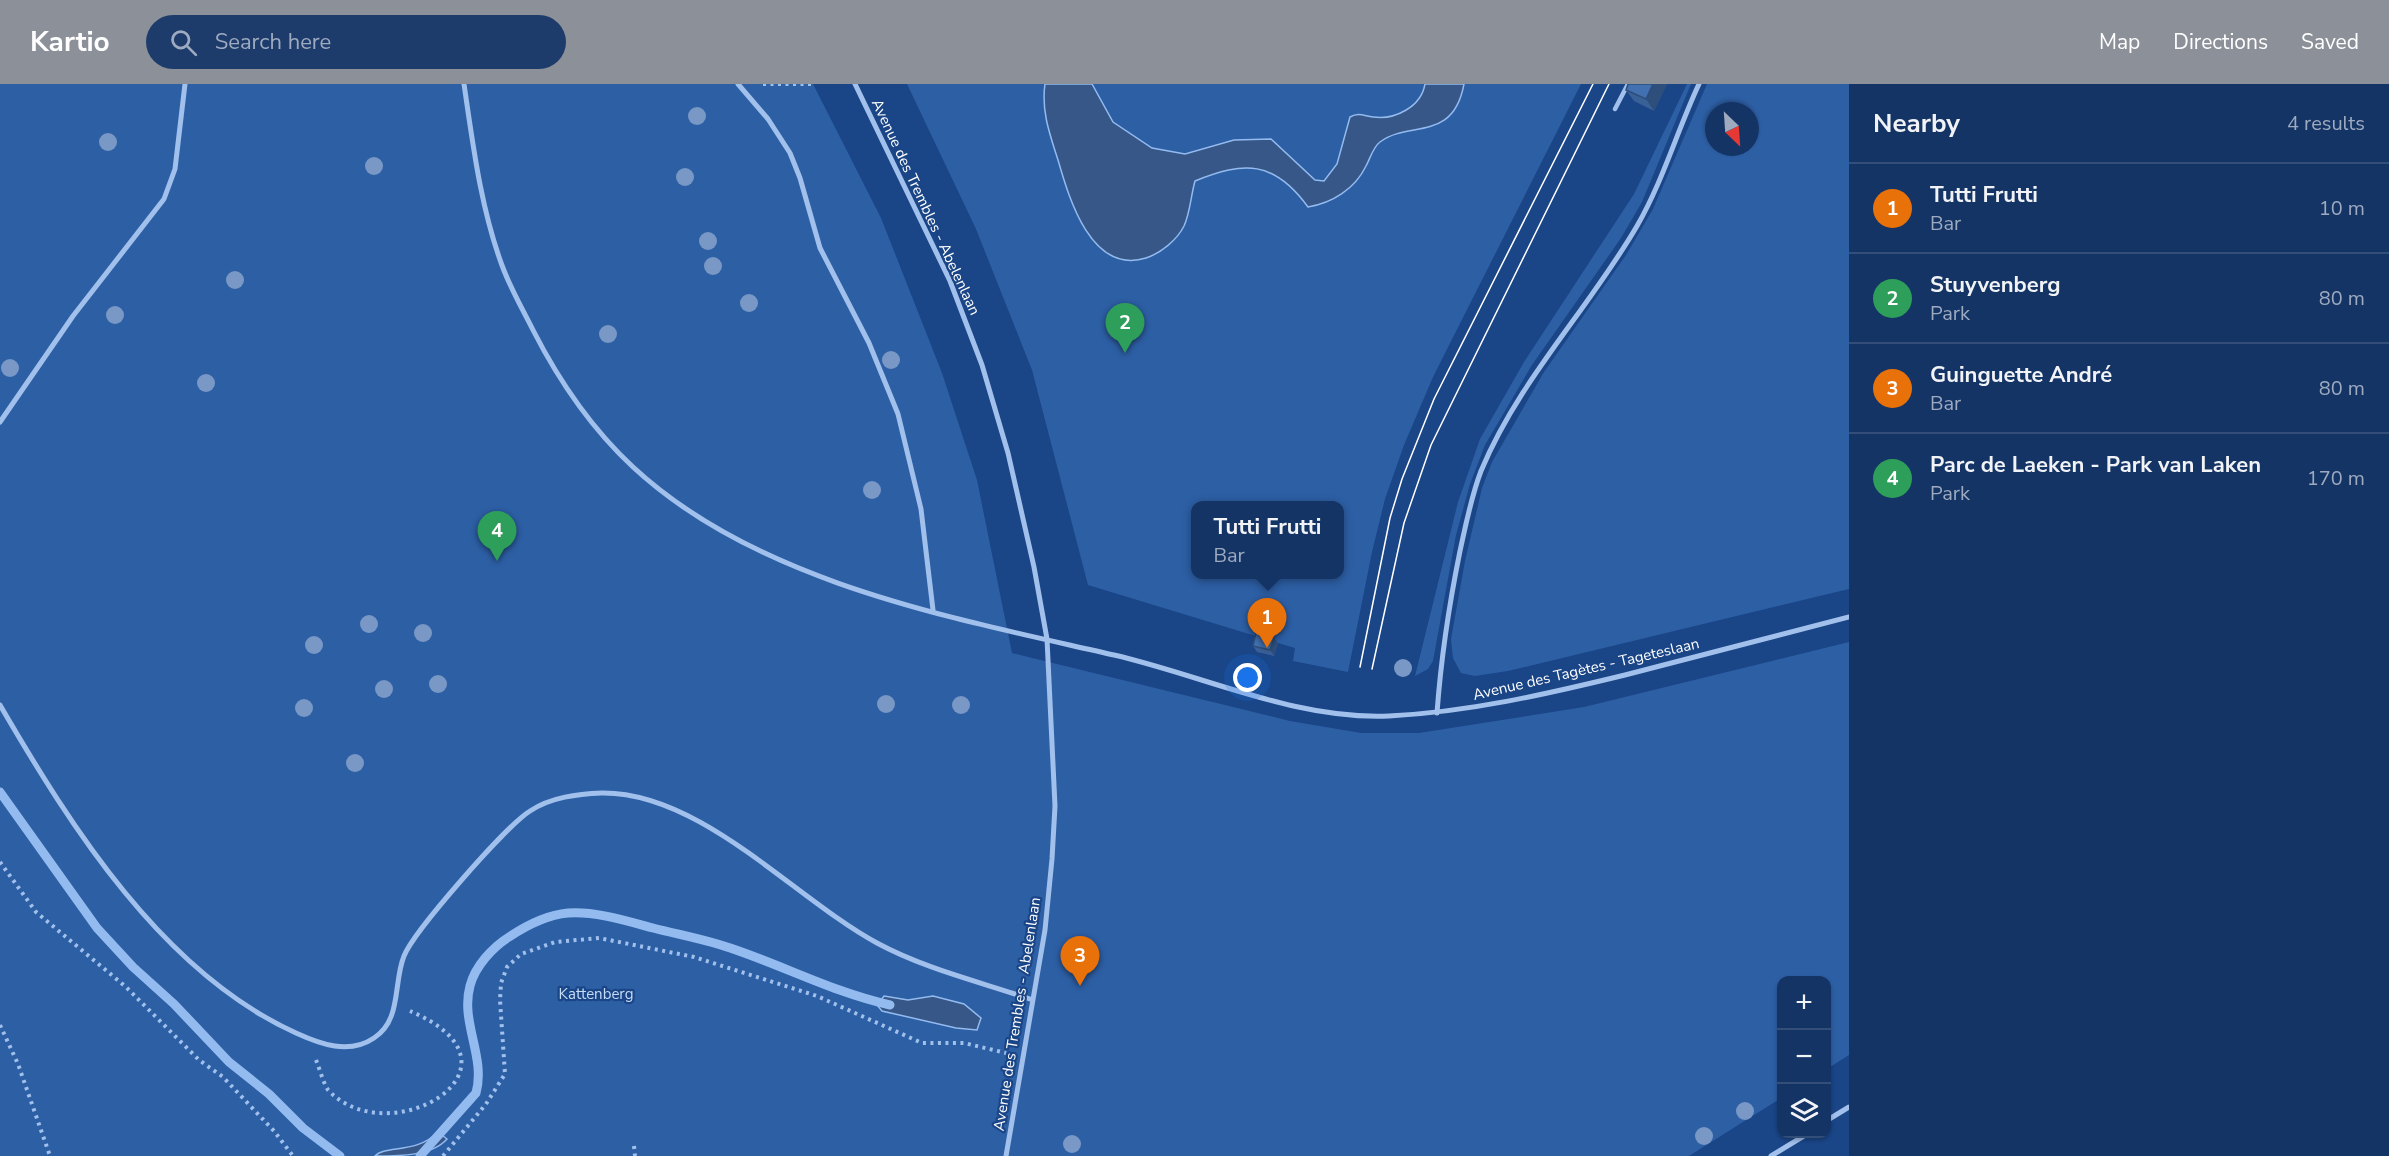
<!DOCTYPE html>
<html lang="en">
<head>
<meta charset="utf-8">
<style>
  body { margin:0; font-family:"Nunito Sans",sans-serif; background:#1d3c6b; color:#f1f3f6 }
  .controls { position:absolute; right:18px; bottom:18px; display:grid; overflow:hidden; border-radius:12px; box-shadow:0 2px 4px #0004 }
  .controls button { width:54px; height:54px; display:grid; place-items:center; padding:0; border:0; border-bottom:2px solid #334f79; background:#143465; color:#f1f3f6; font:30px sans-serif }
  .compass { position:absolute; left:1705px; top:18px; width:54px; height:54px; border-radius:50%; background:#143465; box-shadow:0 2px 4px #0004; rotate:155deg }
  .you { position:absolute; left:1248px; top:594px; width:21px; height:21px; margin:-15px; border:4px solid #fff; border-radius:50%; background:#1a73e8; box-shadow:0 0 0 9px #1a73e833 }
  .badge { display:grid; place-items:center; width:39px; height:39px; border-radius:50%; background:#8c9099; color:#fff; font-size:20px; font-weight:700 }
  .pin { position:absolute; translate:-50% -50px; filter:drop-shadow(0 2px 3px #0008) }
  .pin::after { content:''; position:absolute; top:32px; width:21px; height:18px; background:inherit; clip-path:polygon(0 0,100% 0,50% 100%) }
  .popup { position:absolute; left:1191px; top:417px; width:153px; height:78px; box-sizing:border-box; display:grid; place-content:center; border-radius:12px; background:#143465; filter:drop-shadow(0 2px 4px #0005); font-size:20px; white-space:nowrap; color:#9daabf }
  .popup b { font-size:22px; color:#f1f3f6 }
  .popup::after { content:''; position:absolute; left:50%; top:100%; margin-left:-12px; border:12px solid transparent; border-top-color:#143465 }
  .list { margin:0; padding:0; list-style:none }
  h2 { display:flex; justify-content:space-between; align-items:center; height:78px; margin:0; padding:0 24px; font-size:26px }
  h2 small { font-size:20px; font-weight:400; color:#9daabf }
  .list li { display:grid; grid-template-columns:39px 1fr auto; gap:18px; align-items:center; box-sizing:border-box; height:90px; padding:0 24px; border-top:2px solid #334f79 }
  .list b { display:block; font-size:22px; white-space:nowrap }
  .list p { margin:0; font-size:20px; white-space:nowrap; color:#9daabf }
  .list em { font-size:20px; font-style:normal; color:#9daabf }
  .icon { flex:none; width:33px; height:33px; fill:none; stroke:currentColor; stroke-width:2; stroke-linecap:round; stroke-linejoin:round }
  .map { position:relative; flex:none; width:1849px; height:1072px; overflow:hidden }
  header { display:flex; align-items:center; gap:36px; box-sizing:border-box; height:84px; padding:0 30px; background:#8c9099; color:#fff }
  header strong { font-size:28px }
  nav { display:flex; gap:33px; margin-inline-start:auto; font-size:21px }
  .search { width:420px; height:54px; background:#1d3c6b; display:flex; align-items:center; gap:15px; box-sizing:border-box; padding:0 21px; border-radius:33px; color:#9daabf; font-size:22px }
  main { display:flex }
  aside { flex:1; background:#143465 }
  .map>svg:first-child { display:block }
  .green { fill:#2d5fa5; fill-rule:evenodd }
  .water { fill:#365787; stroke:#94bbef; stroke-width:1.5 }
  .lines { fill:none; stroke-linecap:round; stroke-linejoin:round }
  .stream { stroke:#94bbef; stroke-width:9 }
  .path { stroke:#a1c0ec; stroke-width:4; stroke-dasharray:3 4.5; stroke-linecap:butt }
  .service { stroke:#a1c0ec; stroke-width:4.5 }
  .pedestrian { stroke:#a1c0ec; stroke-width:5 }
  .tram { stroke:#fff; stroke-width:1.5 }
  .tree { fill:#7998c6 }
  .wall { fill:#396097 }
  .shaded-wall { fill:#2e4e7b }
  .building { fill:#4270b0; stroke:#2e4e7b; stroke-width:1.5 }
  .labels { text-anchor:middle; stroke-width:4.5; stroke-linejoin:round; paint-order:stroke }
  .street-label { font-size:15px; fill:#fff; stroke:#1a4587 }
  .park-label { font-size:15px; fill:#c6dcf9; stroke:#1a4587 }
</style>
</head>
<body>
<header>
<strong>Kartio</strong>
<div class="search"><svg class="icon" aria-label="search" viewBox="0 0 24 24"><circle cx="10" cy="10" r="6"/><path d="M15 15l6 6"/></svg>Search here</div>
<nav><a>Map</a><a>Directions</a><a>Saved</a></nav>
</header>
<main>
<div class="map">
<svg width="1849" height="1072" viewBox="0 0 1849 1072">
  <rect width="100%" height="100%" fill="#1a4587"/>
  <path class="green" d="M0,0H813L881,134L942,289L977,396L1012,569L1290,637L1361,649H1419L1584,623L1849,558V971L1827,985L1826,896H1782L1781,1014L1689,1072H0Z
    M907,0H1581L1433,293L1404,361L1385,415L1372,468L1348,588L1293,577L1295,564L1088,501L1032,286L976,145ZM1195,422H1339V490H1195Z
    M1687,0H1691L1642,118L1621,154L1532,281L1485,361L1470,400L1456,451L1433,577L1428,585L1415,592L1458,418L1480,355L1524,278L1634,110Z
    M1707,0H1849V505L1508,587L1475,592L1461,589L1453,574L1451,555L1465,477L1482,404L1492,378L1544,288L1626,171L1653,125ZM1714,27H1750V63H1714Z"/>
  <path class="water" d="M1045,0H1092L1113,38L1152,64L1185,70L1234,56L1271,55L1315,96L1324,97L1337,80L1350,33C1359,28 1364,32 1373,33C1395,36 1421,23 1425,0H1464C1453,59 1409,36 1380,58C1373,63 1370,75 1366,82C1355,105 1332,119 1308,123C1274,76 1244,77 1195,97C1191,111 1190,129 1184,142C1177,156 1161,169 1146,174C1091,191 1069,114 1058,76C1050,51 1041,27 1045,0Z
    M884,912L908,916L933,912L964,920L981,934L977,946L956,944L882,927L877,921Z
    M438,1048L447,1055C432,1072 400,1072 375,1072C385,1061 417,1070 438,1048Z"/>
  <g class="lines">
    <path class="stream" d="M0,708L97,844L133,883L174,920L229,978L269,1010L303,1044L340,1072
      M420,1072L476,1009C486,973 460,938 470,902C475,882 493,863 509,853C527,841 546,831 568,829C595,827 627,837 653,844C680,851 709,856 736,866C788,884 836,909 890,921"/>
    <path class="path" d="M763,0H812
      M0,778L36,828L126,903L199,976L223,993L274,1047L293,1072
      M0,941L18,980L50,1072
      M316,976C320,986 323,998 328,1006C390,1072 540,982 410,927
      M634,1062L635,1072
      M443,1072L486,1020L505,990L500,916L501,899L507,883L521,870L555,858L599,854L694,873L817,912L922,959H964L1006,969"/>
    <path class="service" d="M1615,25L1628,0"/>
    <path class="pedestrian" d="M464,0C473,61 481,126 503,184C511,205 523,226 533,246C559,297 591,344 633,383C758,499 953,534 1114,571C1205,592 1295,636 1389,632C1469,628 1547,610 1625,591C1700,572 1774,552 1849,533
      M738,0L768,35L790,69L800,94L820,164L869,259L898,330L921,425L933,526
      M855,0L950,197L982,281L1008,369L1034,483L1047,555L1055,722L1052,775L1045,846L1006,1072
      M0,338L73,232L164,115L175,85L185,0
      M0,621C71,743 163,889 296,949C320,960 349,971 374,954C402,936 393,899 404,872C414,847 506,742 530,727C551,713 578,710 602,709C701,708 794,814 877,859C925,885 981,898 1033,916
      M1437,629C1441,574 1449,521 1460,467C1466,440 1471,413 1481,387C1519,296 1588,226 1637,142C1663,97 1677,47 1699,0
      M1826,1037L1849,1023
      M1771,1072L1807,1050"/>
    <path class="tram" d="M1360,583L1390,434L1402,395L1434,315L1593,0
      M1372,585L1404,439L1431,361L1609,0"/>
  </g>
  <g class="tree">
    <circle cx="697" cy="32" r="9"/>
    <circle cx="108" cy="58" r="9"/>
    <circle cx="374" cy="82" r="9"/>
    <circle cx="685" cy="93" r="9"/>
    <circle cx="708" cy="157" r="9"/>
    <circle cx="713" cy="182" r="9"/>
    <circle cx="235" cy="196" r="9"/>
    <circle cx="749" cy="219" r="9"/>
    <circle cx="115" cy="231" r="9"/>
    <circle cx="608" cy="250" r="9"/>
    <circle cx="891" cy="276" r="9"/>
    <circle cx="10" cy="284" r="9"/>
    <circle cx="206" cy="299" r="9"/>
    <circle cx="872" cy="406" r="9"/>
    <circle cx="369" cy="540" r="9"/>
    <circle cx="423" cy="549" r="9"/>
    <circle cx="314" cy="561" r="9"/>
    <circle cx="1403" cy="584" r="9"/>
    <circle cx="438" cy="600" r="9"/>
    <circle cx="384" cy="605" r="9"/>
    <circle cx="886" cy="620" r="9"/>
    <circle cx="961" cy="621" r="9"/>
    <circle cx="304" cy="624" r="9"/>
    <circle cx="355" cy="679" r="9"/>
    <circle cx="1745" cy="1027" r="9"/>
    <circle cx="1704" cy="1052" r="9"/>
    <circle cx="1072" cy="1060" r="9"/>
  </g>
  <path class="wall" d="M1667,0L1654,27L1634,17L1626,6Z
    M1274,554L1278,559L1274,572L1257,568L1253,562Z"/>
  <path class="shaded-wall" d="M1653,0H1667L1654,27L1646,15Z
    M1274,554L1278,559L1274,572L1270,566Z"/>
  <path class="building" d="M1628,0H1653L1646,15L1626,6Z
    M1256,549L1274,554L1270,566L1253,562Z"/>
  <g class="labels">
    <g class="street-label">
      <text transform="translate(926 123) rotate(65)" y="5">Avenue des Trembles - Abelenlaan</text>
      <text transform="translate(1586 585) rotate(-13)" y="5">Avenue des Tagètes - Tageteslaan</text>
      <text transform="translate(1017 930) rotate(-81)" y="5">Avenue des Trembles - Abelenlaan</text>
    </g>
    <g class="park-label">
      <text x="596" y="915">Kattenberg</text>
    </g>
  </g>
</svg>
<div class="controls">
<button>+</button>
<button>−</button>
<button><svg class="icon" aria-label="layers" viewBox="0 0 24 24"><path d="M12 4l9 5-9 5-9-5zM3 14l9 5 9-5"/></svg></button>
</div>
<svg class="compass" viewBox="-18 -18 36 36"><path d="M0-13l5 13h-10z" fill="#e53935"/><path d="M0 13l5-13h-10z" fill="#9daabf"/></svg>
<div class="you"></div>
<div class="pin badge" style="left:1267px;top:564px;background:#e8710a">1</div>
<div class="popup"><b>Tutti Frutti</b>Bar</div>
<div class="pin badge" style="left:1125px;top:269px;background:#2e9e5b">2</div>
<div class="pin badge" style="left:1080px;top:902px;background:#e8710a">3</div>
<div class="pin badge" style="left:497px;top:477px;background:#2e9e5b">4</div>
</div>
<aside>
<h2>Nearby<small>4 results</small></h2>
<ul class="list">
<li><span class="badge" style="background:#e8710a">1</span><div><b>Tutti Frutti</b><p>Bar</p></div><em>10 m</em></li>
<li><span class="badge" style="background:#2e9e5b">2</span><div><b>Stuyvenberg</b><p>Park</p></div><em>80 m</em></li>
<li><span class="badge" style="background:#e8710a">3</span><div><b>Guinguette André</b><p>Bar</p></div><em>80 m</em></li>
<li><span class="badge" style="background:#2e9e5b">4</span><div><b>Parc de Laeken - Park van Laken</b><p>Park</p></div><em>170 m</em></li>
</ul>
</aside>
</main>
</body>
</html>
